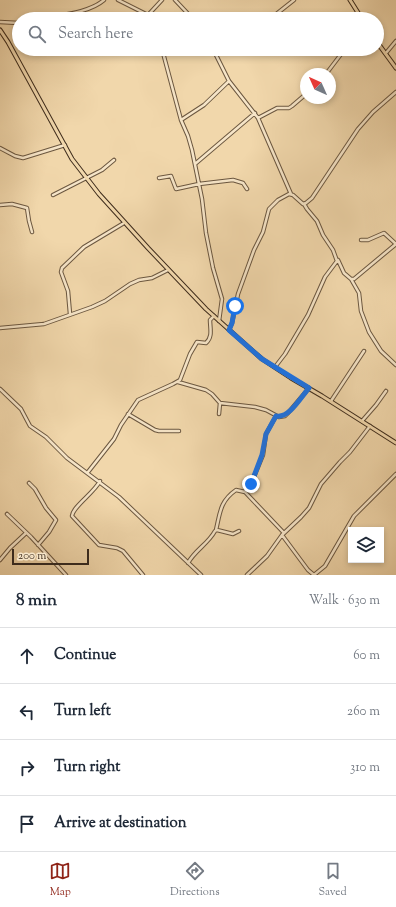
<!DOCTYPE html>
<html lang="en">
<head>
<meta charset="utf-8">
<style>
  body { margin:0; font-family:"Sorts Mill Goudy",serif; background:#f2f2f3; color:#1f2937 }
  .controls { position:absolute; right:12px; bottom:12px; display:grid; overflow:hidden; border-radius:0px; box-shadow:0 2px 6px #0003 }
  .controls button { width:36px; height:36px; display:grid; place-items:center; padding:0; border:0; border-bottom:1px solid #e0e1e3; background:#fff; color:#1f2937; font:20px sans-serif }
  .compass { position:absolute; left:300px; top:68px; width:36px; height:36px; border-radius:50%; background:#fff; box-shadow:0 2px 6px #0003; rotate:315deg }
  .scale { position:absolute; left:12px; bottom:10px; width:77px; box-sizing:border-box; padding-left:4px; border:2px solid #3e2c1c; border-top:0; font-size:11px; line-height:14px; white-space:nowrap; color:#3e2c1c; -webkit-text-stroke:3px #f6e5c8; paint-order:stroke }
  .stop { position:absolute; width:12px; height:12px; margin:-9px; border:3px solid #1a73e8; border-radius:50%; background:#fff }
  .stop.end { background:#1a73e8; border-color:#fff; box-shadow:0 1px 4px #0008 }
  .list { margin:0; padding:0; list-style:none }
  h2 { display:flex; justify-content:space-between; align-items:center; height:52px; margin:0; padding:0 16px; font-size:17px }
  h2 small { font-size:13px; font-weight:400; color:#747a83 }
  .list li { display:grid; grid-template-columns:26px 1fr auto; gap:12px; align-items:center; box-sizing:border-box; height:56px; padding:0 16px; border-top:1px solid #e0e1e3 }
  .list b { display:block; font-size:15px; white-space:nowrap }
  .list em { font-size:13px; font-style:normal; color:#747a83 }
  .icon { flex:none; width:22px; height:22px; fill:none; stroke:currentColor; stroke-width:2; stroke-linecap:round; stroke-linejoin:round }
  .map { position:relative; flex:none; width:396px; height:575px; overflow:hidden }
  .search { position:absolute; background:#fff; box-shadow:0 2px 6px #0003; left:12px; right:12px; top:12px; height:44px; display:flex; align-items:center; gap:10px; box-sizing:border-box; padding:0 14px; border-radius:22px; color:#747a83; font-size:15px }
  .sheet { height:276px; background:#fff }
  nav { display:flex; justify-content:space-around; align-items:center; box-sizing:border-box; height:56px; border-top:1px solid #e0e1e3; background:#fff; font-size:11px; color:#747a83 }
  nav a { display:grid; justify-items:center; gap:2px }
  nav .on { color:#8f2418 }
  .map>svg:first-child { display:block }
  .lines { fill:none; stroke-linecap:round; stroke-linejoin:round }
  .minor-casing { stroke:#6b5740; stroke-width:4.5 }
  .major-casing { stroke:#3e2c1c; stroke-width:5 }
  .minor { stroke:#f6e5c8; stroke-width:2.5 }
  .major { stroke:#f1d7ab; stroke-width:3 }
  .route { stroke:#1a73e8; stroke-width:5 }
</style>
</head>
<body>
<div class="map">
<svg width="396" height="575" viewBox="0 0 396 575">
  <rect width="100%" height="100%" fill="#f1d7ab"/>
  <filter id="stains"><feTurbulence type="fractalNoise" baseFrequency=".005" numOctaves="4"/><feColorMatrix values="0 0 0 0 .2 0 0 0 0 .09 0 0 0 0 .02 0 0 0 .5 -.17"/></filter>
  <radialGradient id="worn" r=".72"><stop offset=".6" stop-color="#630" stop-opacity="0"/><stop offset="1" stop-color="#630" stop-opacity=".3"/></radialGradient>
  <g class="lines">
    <g class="minor-casing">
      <path id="minor" d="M118,0L148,15L153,19
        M175,0L193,19
        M148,15L162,0
        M40,19C60,15 89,13 104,0
        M270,19L294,0
        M0,22L19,23
        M162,49L181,120L188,136L192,150L202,199L206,233L213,268L222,299L219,321
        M213,49L229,81L258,118L291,194
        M386,53L396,41
        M326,74L345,49
        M258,118L277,108H289L292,106L306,94
        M181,120L204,105L229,81
        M0,148L15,156L23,158L65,145
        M195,164L255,113
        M159,178L171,176L176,189L199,184
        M199,184L233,180L243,183L247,189
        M53,195L102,170L114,160
        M0,205L12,204L27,208L29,221L32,232
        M361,240H368L384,233L396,244
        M338,260L344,273L351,279H354L396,244
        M351,279L359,293L361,311L369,332L381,351L396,365
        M70,314L68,291L61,272L62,268L84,247L124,223
        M0,328L44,324L92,307L105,301L130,284L139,280L152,278L168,270
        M229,330L232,323L238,294L254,250L263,232L269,209L278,200L289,194L293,195L303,204L306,203L312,198L358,129L373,112L396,92
        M275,367L285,354L308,315L325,277L337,261L333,250L323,235L317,221L307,209L304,204
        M178,382L206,390L212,394L220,403L255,407L266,410L279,417L285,416L288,413L309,388
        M0,389L21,409L30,426L46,437L67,458L119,497L201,575
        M331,401L364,351
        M128,414L155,430L159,431H179
        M219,414L220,403
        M362,421L376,405L386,391
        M88,472L114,439L121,425L138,400L173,384L180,380L190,354L197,342L206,343C213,337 210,328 210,320L214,316
        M100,481C94,493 73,506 72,516L99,545L117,548L123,551L143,575
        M29,483L35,489L46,508L56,520L49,532L38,545
        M245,492L251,484L263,455L266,434L276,416
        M7,514L31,537L66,575
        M216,530C220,513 220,501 236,490L245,492L284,533
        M282,535L308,570L314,575
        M0,560L10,548L26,533
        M188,563C195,550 208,544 215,531L217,530L233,534L239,531
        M247,575L267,556L282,535L301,517L309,508L321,484L340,462L350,452L370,426
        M314,575L325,566L354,516L396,474"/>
    </g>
    <g class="major-casing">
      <path id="major" d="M350,0L362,19
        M0,30L8,42L72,159L99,194L148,248L206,309L254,352L262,359L291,378L322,396L396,443
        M377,42L396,68"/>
    </g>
    <use href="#minor" class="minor"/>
    <use href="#major" class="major"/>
  </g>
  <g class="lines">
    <path class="route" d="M235,306L232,323L229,330L262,359L309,388C301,397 289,419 276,416L266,434L262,455L251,484"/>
  </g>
  <rect width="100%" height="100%" filter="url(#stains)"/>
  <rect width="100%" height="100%" fill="url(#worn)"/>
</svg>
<div class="controls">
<button><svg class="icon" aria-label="layers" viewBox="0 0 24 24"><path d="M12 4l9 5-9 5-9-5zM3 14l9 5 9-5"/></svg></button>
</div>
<svg class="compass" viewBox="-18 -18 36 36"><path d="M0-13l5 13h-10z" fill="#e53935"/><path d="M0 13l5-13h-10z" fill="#747a83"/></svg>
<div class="scale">200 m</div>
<div class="stop" style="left:235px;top:306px"></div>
<div class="stop end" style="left:251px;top:484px"></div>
<div class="search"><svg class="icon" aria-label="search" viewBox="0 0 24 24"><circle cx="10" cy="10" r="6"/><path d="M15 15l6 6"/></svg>Search here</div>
</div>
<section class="sheet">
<h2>8 min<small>Walk · 630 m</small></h2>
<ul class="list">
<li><svg class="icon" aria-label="ahead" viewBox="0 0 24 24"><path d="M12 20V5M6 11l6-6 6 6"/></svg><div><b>Continue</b></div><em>60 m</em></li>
<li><svg class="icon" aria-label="left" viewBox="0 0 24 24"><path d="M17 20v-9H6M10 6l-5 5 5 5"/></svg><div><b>Turn left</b></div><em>260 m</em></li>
<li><svg class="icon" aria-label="right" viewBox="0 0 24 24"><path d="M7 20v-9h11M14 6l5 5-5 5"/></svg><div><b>Turn right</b></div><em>310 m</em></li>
<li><svg class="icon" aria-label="arrive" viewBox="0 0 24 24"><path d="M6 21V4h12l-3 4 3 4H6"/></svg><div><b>Arrive at destination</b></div></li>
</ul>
</section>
<nav>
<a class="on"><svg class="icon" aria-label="map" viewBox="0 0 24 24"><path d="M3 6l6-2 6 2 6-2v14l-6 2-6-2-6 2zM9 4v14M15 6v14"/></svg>Map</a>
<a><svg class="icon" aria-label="directions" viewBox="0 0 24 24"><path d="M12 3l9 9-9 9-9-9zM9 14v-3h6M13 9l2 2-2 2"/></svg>Directions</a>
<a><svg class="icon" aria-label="saved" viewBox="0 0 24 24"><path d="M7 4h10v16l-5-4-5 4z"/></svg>Saved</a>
</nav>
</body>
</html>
